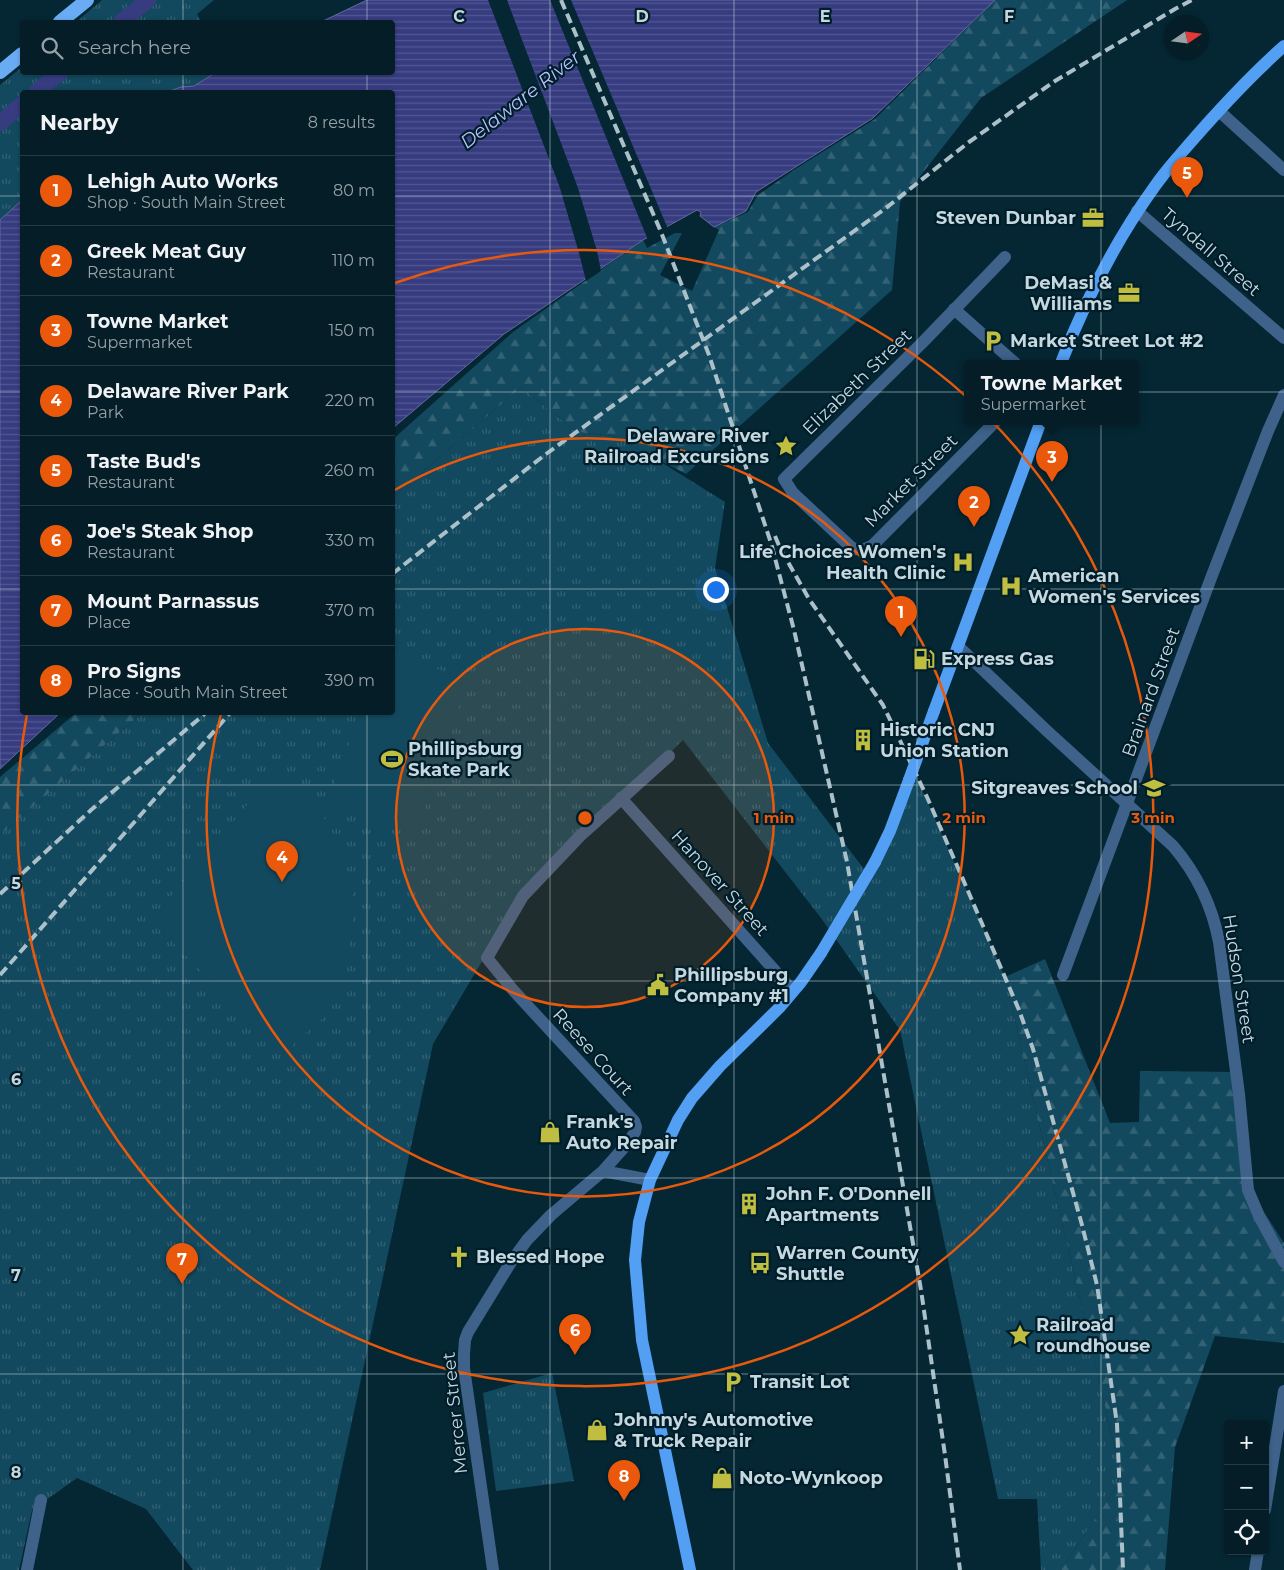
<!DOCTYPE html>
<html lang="en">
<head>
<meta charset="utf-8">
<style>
  body { margin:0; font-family:Montserrat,sans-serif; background:#0d262f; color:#f1f3f6 }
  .controls { position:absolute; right:15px; bottom:15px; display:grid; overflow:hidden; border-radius:5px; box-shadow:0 1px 4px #0004 }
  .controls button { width:45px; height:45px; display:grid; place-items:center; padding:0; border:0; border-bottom:1px solid #253b44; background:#041d27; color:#f1f3f6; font:25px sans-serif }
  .compass { position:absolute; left:1164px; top:15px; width:45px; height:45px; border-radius:50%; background:#041d27; box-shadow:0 1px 4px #0004; rotate:77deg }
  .you { position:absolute; left:715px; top:589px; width:18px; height:18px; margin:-12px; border:4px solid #fff; border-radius:50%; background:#1a73e8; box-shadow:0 0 0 8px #1a73e833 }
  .badge { display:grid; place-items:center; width:32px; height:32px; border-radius:50%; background:#ea580c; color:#fff; font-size:16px; font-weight:700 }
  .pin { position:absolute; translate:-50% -41px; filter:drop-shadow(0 1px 2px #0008) }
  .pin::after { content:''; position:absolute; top:26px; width:18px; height:15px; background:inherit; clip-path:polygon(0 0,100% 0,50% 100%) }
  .popup { position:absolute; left:964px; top:360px; width:175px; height:65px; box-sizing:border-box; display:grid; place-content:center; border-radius:5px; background:#041d27; filter:drop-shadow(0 1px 4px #0005); font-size:16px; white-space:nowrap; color:#97a2a7 }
  .popup b { font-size:19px; color:#f1f3f6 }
  .popup::after { content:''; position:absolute; left:50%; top:100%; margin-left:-10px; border:10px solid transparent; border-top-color:#041d27 }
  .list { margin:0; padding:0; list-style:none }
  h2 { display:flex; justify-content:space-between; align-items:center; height:65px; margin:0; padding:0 20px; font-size:21px }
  h2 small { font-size:16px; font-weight:400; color:#97a2a7 }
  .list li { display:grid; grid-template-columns:32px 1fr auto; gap:15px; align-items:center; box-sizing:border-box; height:70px; padding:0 20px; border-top:1px solid #253b44 }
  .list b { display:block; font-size:19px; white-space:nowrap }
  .list p { margin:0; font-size:16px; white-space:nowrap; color:#97a2a7 }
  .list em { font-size:16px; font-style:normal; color:#97a2a7 }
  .icon { flex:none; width:28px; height:28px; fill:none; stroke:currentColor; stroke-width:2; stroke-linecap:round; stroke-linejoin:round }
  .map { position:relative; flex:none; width:1284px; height:1570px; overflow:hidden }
  .search { position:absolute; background:#041d27; box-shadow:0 1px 4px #0004; left:20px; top:20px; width:375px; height:55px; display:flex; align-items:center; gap:12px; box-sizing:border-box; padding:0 18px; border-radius:5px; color:#97a2a7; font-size:19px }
  .panel { position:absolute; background:#041d27; box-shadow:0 1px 4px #0004; left:20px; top:90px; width:375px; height:625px; border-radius:5px }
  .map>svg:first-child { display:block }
  .grass { fill:url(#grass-tufts) }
  .forest { fill:url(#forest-firs) }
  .pitch { fill:#13495e }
  .water { fill:url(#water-rules); stroke:#626a9c }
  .pier { fill:#052734 }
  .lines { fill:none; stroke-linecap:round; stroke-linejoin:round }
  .canal { stroke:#373c80; stroke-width:16 }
  .minor { stroke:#3e628a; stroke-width:12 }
  .tertiary { stroke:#3e628a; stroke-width:12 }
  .primary { stroke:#529ff4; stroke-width:12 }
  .trunk { stroke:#6aacf4; stroke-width:14 }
  .rail { stroke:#abc0c8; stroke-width:4; stroke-dasharray:10 5; stroke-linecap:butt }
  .primary-bridge { stroke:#529ff4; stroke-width:12 }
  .grid { fill:none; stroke:#c5d7df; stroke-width:1; stroke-opacity:0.55 }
  .ring { fill:none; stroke:#e8590c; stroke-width:2.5 }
  .labels { text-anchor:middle; stroke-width:4.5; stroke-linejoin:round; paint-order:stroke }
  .poi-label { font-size:18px; font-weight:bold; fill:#c5d7df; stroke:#001d2a; text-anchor:start }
  .street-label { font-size:18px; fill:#c5d7df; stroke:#001d2a }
  .water-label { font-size:19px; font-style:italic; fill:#b5bffb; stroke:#001d2a }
  .grid-label { font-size:16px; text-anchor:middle; font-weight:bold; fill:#c5d7df; stroke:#001d2a; stroke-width:4.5; stroke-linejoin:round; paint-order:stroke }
  .centre { fill:#e8590c; stroke:#001d2a; stroke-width:2.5 }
  .ring-label { font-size:15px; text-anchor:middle; font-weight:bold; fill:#e8590c; stroke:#001d2a; stroke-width:4.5; stroke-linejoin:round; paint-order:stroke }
</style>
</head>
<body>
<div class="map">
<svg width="1284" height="1570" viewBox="0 0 1284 1570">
  <defs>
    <pattern id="grass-tufts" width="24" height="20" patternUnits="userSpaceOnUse" patternTransform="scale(1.25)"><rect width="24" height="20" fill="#13495e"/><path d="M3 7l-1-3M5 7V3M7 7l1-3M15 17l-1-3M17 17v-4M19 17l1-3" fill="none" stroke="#346275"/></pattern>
    <pattern id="forest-firs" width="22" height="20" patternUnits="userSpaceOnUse" patternTransform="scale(1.25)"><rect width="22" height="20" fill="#13495e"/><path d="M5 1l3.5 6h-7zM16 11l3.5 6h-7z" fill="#346275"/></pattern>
    <pattern id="water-rules" width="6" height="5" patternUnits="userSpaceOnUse" patternTransform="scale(1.25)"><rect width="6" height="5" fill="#373c80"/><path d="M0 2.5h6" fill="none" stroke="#525792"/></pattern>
  </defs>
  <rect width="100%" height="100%" fill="#052734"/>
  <path class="grass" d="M102,0H214L197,14L201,22H76Z
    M22,67V72L215,73L194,86L181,87L167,92H22V200L0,220V85Z
    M521,387L577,432L613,436L648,454L725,502L715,568L768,743L867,873L916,776L1005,977L1122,1479L1061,1570H1041L1037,1499H998L900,1030L821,918L683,740L516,904L433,1044L320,1570H193L146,1509L77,1478L32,1510L19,1570H0V835L142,713L392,712L393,498Z
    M552,1373L574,1481L496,1491L483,1393Z"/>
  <path class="forest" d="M995,0H1127L981,98L900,202L892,290L686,474L613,436L577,432L521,387L393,498L392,440L513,332L643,240L647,248L675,233H682L660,275L692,291L719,230L714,227L748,212L758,195L797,168L875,119Z
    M76,713H142L0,835V777Z
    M1045,959L1110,1123L1139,1122L1140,1071L1236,1072L1248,1187L1284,1243V1343L1215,1336L1175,1447L1165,1570H1061L1122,1479L1005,977Z"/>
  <path class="pitch" d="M393,653L468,680L416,835L325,806L361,713L392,712Z
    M278,768L315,803L334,835L352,888V933L342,980L322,1019L281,1055L207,977L151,920Z"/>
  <path class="water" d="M367,0H995L873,118L756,192L746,211L714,227L700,216L701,212L697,210L643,240L504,334L393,428L392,92H167L181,87L194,86L215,73L392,72V22H321Z
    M22,200V712L60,713L0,769V220Z"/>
  <path class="pier" d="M488,0H507L578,188L597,251L601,271L586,281L579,253L559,185Z
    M550,0H571L668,229L648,240Z"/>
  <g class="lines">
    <path class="canal" d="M121,22L148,0
      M36,92L61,72
      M0,123L22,104"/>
    <path class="minor" d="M1219,111L1284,170
      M1137,211L1284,338
      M954,309L1015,363
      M996,421L873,545C865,549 859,552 851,547L793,493L784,479L922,343L1005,257
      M621,798L793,991
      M1063,975L1211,578L1268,431L1284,395
      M603,1171L650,1180
      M1265,1510L1284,1391
      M27,1570L41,1500
      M493,1570L464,1368V1354L465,1340L468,1332L511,1262L527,1240L551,1215L603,1171L627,1144L635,1132L636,1127L634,1121L513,990L487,958L523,896L580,836L669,756
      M1255,1570L1258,1551"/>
    <path class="tertiary" d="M958,646L1046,730L1173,846C1197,874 1212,905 1219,942L1239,1094L1248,1190L1259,1216L1284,1262"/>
    <path class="primary" d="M1061,363C1085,301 1116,240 1155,186C1164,173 1174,162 1184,150C1215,114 1248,78 1284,46
      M934,711L1041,421
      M875,862L890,831L909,780
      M690,1570L642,1340L635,1260L639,1222L650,1180L678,1120L692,1098L720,1066L779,1008L801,982L821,953"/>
    <path class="trunk" d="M60,22L87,0
      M0,72L22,54"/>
    <path class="rail" d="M561,0L661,232L709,355L771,543L794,630L847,862L921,1290L945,1455L960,1570
      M775,536L780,548L809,599L883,705L927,797L962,877L1019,1010L1033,1049L1082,1225L1097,1285L1117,1424L1123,1570
      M392,574L546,454L886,208L969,142L1055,81L1175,9L1192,0
      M0,894L91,810L207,712
      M0,975L231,712"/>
    <path class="primary-bridge" d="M909,780L934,711
      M821,953L875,862"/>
  </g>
  <path class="grid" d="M183,0V22M367,0V22M550,0V1570M734,0V1570M917,0V1570M1101,0V1570M183,72V92M367,72V92M0,196H22M392,196H1284M0,392H22M392,392H1284M0,589H22M392,589H1284M183,712V1570M367,712V1570M0,785H1284M0,981H1284M0,1178H1284M0,1374H1284"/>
  <circle cx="585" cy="818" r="189" fill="#e8590c" fill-opacity=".12"/>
  <g class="ring">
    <circle cx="585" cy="818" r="189"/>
    <path d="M393 491A379 379 0 1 1 221 714"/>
    <path d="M395 283A568 568 0 1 1 27 714"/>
  </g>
  <defs>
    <g id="office-bare" transform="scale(1.725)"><path d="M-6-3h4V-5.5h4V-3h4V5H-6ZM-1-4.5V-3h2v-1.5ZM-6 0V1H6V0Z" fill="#c0be40" stroke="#001d2a" stroke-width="2.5" paint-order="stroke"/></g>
    <g id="parking-bare" transform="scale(1.725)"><path d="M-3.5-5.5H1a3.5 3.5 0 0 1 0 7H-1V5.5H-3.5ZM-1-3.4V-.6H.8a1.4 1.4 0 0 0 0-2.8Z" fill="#c0be40" stroke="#001d2a" stroke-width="2.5" paint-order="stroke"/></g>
    <g id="sight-bare" transform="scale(1.725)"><path d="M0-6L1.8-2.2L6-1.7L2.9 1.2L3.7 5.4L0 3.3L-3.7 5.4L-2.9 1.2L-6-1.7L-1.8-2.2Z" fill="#c0be40" stroke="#001d2a" stroke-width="2.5" paint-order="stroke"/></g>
    <g id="hospital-bare" transform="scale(1.725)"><path d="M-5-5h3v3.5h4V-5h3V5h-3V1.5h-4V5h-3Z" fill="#c0be40" stroke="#001d2a" stroke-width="2.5" paint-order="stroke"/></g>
    <g id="fuel-bare" transform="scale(1.725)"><path d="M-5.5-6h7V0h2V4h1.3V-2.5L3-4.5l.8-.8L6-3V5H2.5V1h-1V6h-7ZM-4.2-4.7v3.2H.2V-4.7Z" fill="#c0be40" stroke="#001d2a" stroke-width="2.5" paint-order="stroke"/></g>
    <g id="building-bare" transform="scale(1.725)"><path d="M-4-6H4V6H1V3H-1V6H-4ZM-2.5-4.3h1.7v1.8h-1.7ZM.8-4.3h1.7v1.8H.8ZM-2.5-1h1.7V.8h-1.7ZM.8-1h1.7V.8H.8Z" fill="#c0be40" stroke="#001d2a" stroke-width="2.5" paint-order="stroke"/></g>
    <g id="stadium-bare" transform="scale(1.725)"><path d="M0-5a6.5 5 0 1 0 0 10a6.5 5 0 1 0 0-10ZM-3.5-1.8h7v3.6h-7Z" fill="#c0be40" stroke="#001d2a" stroke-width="2.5" paint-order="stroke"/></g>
    <g id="school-bare" transform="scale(1.725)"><path d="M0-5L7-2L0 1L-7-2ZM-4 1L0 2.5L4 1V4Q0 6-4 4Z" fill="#c0be40" stroke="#001d2a" stroke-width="2.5" paint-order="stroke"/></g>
    <g id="civic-bare" transform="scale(1.725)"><path d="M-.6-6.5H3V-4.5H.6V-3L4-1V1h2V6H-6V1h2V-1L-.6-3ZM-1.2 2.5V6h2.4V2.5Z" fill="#c0be40" stroke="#001d2a" stroke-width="2.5" paint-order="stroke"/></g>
    <g id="shop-bare" transform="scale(1.725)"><path d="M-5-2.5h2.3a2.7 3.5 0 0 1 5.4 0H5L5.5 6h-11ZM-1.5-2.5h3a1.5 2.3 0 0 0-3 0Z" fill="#c0be40" stroke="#001d2a" stroke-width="2.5" paint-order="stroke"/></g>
    <g id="church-bare" transform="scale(1.725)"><path d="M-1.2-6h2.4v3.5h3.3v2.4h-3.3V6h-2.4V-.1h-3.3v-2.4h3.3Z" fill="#c0be40" stroke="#001d2a" stroke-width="2.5" paint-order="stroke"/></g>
    <g id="bus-bare" transform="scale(1.725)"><path d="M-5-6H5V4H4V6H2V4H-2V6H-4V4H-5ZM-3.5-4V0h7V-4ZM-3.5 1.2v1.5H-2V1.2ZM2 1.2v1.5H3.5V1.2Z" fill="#c0be40" stroke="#001d2a" stroke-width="2.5" paint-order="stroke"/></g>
  </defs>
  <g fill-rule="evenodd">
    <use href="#office-bare" x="1093" y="218"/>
    <use href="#office-bare" x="1129" y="293"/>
    <use href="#parking-bare" x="993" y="341"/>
    <use href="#sight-bare" x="786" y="446"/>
    <use href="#hospital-bare" x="963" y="562"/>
    <use href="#hospital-bare" x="1011" y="586"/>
    <use href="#fuel-bare" x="924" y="659"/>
    <use href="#building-bare" x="863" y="740"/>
    <use href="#stadium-bare" x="392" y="759"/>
    <use href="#school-bare" x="1154" y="788"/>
    <use href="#civic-bare" x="658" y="985"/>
    <use href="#shop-bare" x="550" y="1132"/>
    <use href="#building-bare" x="749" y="1204"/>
    <use href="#church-bare" x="459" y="1257"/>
    <use href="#bus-bare" x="760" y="1263"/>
    <use href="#sight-bare" x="1020" y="1335"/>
    <use href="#parking-bare" x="733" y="1382"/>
    <use href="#shop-bare" x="597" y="1430"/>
    <use href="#shop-bare" x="722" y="1478"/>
  </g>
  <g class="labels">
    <g class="poi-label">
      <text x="1076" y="224" text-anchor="end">Steven Dunbar</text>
      <text x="1112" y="289" text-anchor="end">DeMasi &amp;<tspan x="1112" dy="21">Williams</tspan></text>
      <text x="1010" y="347">Market Street Lot #2</text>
      <text x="769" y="442" text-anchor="end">Delaware River<tspan x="769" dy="21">Railroad Excursions</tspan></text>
      <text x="946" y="558" text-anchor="end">Life Choices Women's<tspan x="946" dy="21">Health Clinic</tspan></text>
      <text x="1028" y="582">American<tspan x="1028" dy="21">Women's Services</tspan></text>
      <text x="941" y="665">Express Gas</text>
      <text x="880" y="736">Historic CNJ<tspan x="880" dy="21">Union Station</tspan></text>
      <text x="408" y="755">Phillipsburg<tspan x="408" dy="21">Skate Park</tspan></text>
      <text x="1138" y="794" text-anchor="end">Sitgreaves School</text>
      <text x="674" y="981">Phillipsburg<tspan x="674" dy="21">Company #1</tspan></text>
      <text x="566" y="1128">Frank's<tspan x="566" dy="21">Auto Repair</tspan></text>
      <text x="766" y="1200">John F. O'Donnell<tspan x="766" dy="21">Apartments</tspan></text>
      <text x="776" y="1259">Warren County<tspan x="776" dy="21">Shuttle</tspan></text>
      <text x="476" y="1263">Blessed Hope</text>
      <text x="1036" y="1331">Railroad<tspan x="1036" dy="21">roundhouse</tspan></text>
      <text x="750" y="1388">Transit Lot</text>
      <text x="614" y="1426">Johnny's Automotive<tspan x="614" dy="21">&amp; Truck Repair</tspan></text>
      <text x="739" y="1484">Noto-Wynkoop</text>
    </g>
    <g class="street-label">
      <text transform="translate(1211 252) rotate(41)" y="6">Tyndall Street</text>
      <text transform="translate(857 382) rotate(-44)" y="6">Elizabeth Street</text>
      <text transform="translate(911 481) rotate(-45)" y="6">Market Street</text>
      <text transform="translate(1151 692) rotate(-70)" y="6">Brainard Street</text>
      <text transform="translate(720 883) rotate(48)" y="6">Hanover Street</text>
      <text transform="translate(1239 979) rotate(81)" y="6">Hudson Street</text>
      <text transform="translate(593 1052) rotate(48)" y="6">Reese Court</text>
      <text transform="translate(455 1413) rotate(-96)" y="6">Mercer Street</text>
    </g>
    <g class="water-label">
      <text transform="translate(520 99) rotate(-38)" y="7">Delaware River</text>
    </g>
  </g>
  <g class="grid-label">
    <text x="459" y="22">C</text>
    <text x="642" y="22">D</text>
    <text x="825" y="22">E</text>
    <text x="1009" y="22">F</text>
    <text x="16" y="889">5</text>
    <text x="16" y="1085">6</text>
    <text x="16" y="1281">7</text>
    <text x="16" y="1478">8</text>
  </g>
  <circle cx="585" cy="818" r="8" class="centre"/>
  <g class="ring-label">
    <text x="774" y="823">1 min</text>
    <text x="964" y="823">2 min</text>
    <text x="1153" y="823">3 min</text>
  </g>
</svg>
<div class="controls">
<button>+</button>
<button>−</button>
<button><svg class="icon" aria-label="locate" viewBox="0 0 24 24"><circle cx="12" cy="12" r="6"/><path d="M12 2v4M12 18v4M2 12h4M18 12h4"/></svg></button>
</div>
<svg class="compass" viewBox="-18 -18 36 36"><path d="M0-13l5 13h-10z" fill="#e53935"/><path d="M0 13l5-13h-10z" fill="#97a2a7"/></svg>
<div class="you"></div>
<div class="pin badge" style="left:901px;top:637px">1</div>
<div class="pin badge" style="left:974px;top:527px">2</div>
<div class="pin badge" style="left:1052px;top:482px">3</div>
<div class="popup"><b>Towne Market</b>Supermarket</div>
<div class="pin badge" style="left:282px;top:882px">4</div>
<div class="pin badge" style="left:1187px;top:198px">5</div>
<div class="pin badge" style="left:575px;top:1355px">6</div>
<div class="pin badge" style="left:182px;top:1284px">7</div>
<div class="pin badge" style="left:624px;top:1501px">8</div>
<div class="search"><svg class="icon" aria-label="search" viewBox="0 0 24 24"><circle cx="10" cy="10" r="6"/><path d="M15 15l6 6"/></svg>Search here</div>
<section class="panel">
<h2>Nearby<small>8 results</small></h2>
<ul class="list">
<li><span class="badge">1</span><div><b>Lehigh Auto Works</b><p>Shop · South Main Street</p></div><em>80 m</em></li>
<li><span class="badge">2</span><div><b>Greek Meat Guy</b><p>Restaurant</p></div><em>110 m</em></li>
<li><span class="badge">3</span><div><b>Towne Market</b><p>Supermarket</p></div><em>150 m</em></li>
<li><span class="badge">4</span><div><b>Delaware River Park</b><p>Park</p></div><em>220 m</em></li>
<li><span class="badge">5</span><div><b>Taste Bud's</b><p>Restaurant</p></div><em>260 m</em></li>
<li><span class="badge">6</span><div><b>Joe's Steak Shop</b><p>Restaurant</p></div><em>330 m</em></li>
<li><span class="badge">7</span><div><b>Mount Parnassus</b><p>Place</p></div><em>370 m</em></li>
<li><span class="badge">8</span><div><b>Pro Signs</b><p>Place · South Main Street</p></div><em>390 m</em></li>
</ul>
</section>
</div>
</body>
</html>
